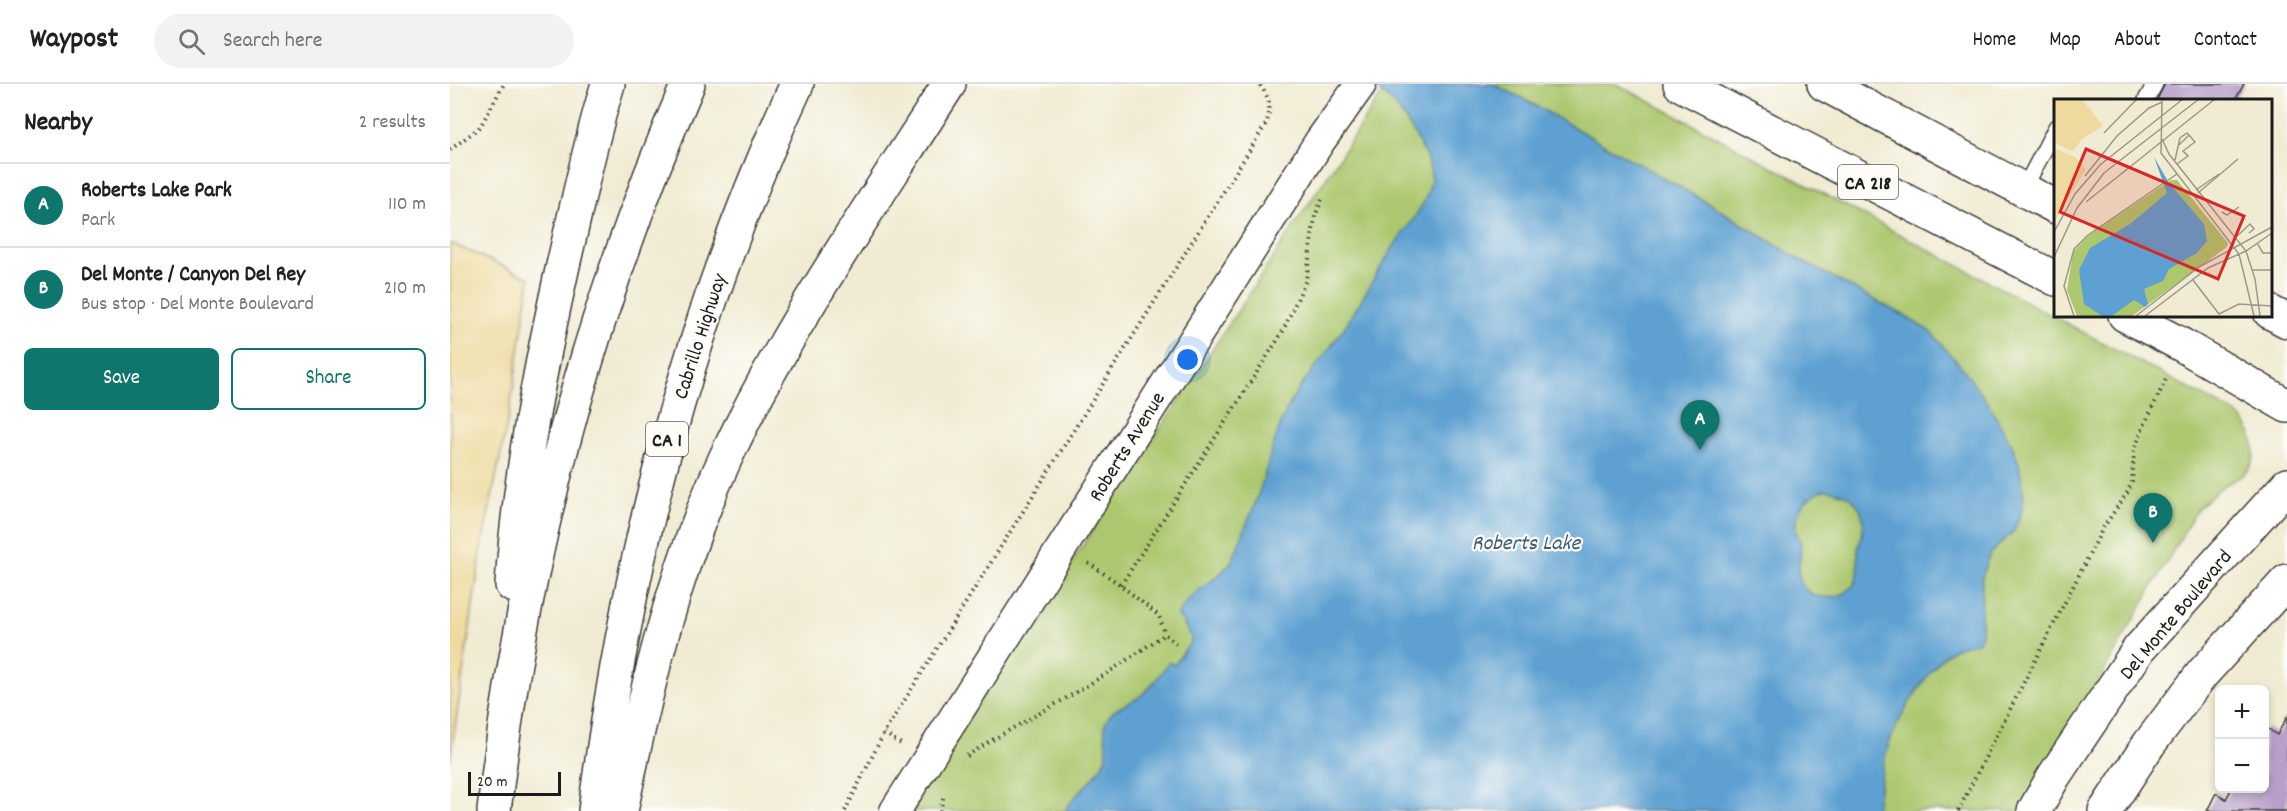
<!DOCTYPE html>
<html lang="en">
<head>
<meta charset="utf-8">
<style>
  body { margin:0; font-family:Dekko,sans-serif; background:#f2f2f2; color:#202124 }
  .controls { position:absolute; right:18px; bottom:18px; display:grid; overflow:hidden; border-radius:9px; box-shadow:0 3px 9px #0003 }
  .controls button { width:54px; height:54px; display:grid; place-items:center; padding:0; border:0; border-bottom:2px solid #e0e0e0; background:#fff; color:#202124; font:30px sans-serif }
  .scale { position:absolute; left:18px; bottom:15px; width:93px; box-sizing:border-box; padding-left:6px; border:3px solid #1c1c1c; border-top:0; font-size:16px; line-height:21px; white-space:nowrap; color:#1c1c1c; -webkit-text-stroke:4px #fdfcf7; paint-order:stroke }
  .you { position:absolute; left:738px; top:276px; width:21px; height:21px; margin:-15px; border:4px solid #fff; border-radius:50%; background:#1a73e8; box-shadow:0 0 0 9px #1a73e833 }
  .badge { display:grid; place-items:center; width:39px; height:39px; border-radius:50%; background:#0f766e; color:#fff; font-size:20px; font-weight:700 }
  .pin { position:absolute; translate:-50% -50px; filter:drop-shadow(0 2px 3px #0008) }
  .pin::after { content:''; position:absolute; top:32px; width:21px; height:18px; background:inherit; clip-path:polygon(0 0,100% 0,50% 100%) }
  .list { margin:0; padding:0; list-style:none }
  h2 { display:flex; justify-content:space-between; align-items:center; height:78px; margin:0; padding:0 24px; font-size:26px }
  h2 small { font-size:20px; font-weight:400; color:#757577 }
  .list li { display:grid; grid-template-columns:39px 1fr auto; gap:18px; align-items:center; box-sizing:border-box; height:84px; padding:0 24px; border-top:2px solid #e0e0e0 }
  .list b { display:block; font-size:22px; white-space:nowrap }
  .list p { margin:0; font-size:20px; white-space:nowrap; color:#757577 }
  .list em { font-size:20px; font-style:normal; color:#757577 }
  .actions { display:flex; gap:12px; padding:18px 24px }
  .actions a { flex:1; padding:14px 0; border:2px solid #0f766e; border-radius:9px; text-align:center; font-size:21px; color:#0f766e }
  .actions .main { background:#0f766e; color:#fff }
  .icon { flex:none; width:33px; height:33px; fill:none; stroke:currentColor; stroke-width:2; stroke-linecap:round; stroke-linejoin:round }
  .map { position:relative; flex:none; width:1837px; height:727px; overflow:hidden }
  header { display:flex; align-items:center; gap:36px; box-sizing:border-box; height:84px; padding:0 30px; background:#fff; border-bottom:2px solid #e0e0e0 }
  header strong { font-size:28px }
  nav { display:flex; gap:33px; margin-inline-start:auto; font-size:21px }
  .search { width:420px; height:54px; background:#f2f2f2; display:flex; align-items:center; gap:15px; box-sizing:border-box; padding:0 21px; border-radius:33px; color:#757577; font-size:22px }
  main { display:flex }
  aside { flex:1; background:#fff }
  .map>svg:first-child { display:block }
  .green { fill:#acc76e; stroke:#647245; stroke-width:1.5 }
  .sand { fill:#eeda9e; stroke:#857b5d; stroke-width:1.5 }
  .water { fill:#5da0d1; stroke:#3c5e76; stroke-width:1.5; fill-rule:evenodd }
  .building { fill:#b79fcb }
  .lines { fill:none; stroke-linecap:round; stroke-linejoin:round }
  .service-casing { stroke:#3c3b37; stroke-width:18 }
  .minor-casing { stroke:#3c3b37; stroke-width:33 }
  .primary-casing { stroke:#3c3b37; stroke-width:36 }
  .motorway-casing { stroke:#3c3b37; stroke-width:36 }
  .path { stroke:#3c3b37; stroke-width:4; stroke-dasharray:1.5 4.5; stroke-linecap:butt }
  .service { stroke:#fff; stroke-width:15 }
  .minor { stroke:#fff; stroke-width:30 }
  .primary { stroke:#fff; stroke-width:33 }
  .motorway { stroke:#fff; stroke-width:33 }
  .labels { text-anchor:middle; stroke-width:4.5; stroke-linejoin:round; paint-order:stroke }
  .shield { fill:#fdfcf7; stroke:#605f5e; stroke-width:1.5 }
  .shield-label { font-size:20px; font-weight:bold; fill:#1c1c1c }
  .street-label { font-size:21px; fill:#1c1c1c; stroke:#fdfcf7 }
  .water-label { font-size:22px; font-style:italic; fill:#3c5e76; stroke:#fdfcf7 }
  .inset-road { fill:none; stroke:#9b9889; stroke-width:1.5 }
  .view { fill:#d62828; fill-opacity:0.15; stroke:#d62828; stroke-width:3 }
  .inset-edge { fill:none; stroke:#1c1c1c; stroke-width:3 }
</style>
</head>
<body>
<header>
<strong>Waypost</strong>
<div class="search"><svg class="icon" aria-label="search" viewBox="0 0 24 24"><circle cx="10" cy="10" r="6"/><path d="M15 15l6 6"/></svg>Search here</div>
<nav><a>Home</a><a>Map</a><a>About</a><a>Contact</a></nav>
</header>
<main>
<aside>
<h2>Nearby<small>2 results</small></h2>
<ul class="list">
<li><span class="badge">A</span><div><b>Roberts Lake Park</b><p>Park</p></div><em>110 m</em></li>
<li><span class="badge">B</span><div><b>Del Monte / Canyon Del Rey</b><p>Bus stop · Del Monte Boulevard</p></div><em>210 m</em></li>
</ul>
<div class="actions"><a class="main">Save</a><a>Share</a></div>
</aside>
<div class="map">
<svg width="1837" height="727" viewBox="0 0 1837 727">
  <rect width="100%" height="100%" fill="#fdfcf7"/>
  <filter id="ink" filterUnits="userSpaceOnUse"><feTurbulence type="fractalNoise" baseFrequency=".0167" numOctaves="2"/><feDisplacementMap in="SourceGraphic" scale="12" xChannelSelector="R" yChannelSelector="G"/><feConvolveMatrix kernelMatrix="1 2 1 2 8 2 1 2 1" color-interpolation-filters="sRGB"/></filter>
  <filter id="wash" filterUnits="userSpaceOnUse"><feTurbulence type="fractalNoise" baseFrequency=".008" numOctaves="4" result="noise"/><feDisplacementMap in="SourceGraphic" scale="24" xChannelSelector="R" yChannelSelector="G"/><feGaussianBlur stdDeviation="1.35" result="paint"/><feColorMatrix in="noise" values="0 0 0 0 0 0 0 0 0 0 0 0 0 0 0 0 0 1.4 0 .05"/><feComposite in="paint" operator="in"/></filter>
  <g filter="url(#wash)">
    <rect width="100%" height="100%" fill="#f0ebd2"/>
    <path class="green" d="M938,0H1167L1787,330C1802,343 1812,371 1796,388C1789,395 1779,398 1772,403C1763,409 1755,418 1747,425L1574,727H457Z"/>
    <path class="sand" d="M0,159L80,194L60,325L32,461L0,677Z"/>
    <path class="water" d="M918,0H1043L1072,14L1267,124L1352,177L1453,231L1481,248L1514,286L1539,321L1563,363L1569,380L1574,412L1572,426L1564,447L1542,468L1537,477L1532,494L1531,551L1527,559C1519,561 1511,561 1504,565C1482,577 1445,639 1438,663C1431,684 1430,706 1425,727H615C625,708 647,695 655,675C661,660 647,644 661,630C668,622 680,619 689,613C702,604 710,590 719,578L724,581L742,556L732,536L727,532C742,504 765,500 781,478C786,470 789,458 793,449C798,436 804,424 808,411C818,382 824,352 837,325C849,301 868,281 884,258C906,228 923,194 944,162C957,143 978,120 981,95C983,77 953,29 940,16C934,10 925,5 918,0ZM1373,406C1396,406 1415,418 1413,443C1413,451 1409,458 1408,466C1407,476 1411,487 1406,497C1397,516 1364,520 1352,501C1344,487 1352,475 1351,461C1350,455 1346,450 1346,444C1345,425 1357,413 1373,406Z"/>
    <g id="blocks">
      <path class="building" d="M1715,0H1794L1785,16H1707Z
        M1837,633V727H1757L1766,709L1776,715L1782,704H1814V649L1817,644L1827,651Z"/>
    </g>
  </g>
  <g filter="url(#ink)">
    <use href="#blocks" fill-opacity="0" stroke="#3c3b37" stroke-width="1.5"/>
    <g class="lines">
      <g class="service-casing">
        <path id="service" d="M1696,16L1705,0
          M1573,107L1606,43"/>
      </g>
      <g class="minor-casing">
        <path id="minor" d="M445,727L870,57L911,0"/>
      </g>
      <g class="primary-casing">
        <path id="primary" d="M1230,0L1606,195
          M1374,0L1606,123
          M1820,228L1837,237
          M1675,231L1732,261L1837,322
          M1584,727L1604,692L1689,565L1837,401
          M1655,727L1699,660L1752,590L1837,497"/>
      </g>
      <g class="motorway-casing">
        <path id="motorway" d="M62,501C69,392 90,284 114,177C128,118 140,58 158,0
          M44,727C72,477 138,231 238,0
          M145,727C177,476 240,230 347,0
          M171,727C195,608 224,486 275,375C337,242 421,123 499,0"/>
      </g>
      <path class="path" d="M0,66L30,43L54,0
        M638,479L668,499L709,532L715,550
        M671,501L832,249L856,196L865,132L872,115
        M434,649L451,660
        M517,672C550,650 584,633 618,613C651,594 683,572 715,550L729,563
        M395,727L434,649L816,40C822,23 820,14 809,0
        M490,727L494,710
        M1508,727L1653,444L1677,409L1682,398L1684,367L1692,346L1717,293"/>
      <use href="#service" class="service"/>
      <use href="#minor" class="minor"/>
      <use href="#primary" class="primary"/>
      <use href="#motorway" class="motorway"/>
    </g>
  </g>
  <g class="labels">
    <g class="shield">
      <rect x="1388" y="81" width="60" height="34" rx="4.5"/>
      <rect x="196" y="338" width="42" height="34" rx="4.5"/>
    </g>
    <g class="shield-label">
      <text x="1418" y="105">CA 218</text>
      <text x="217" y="362">CA 1</text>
    </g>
    <g class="street-label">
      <text transform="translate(249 252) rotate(-72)" y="7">Cabrillo Highway</text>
      <text transform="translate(676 362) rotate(-58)" y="7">Roberts Avenue</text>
      <text transform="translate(1725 530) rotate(-50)" y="7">Del Monte Boulevard</text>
    </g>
    <g class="water-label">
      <text x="1076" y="465">Roberts Lake</text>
    </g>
  </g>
  <g transform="translate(1604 15)">
    <rect width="218" height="218" fill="#f0ebd2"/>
    <path d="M117,81H123L174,144L173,148L78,217H23L13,191L19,153L36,135Z" fill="#acc76e"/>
    <path d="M0,0H28L49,27L28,40L19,52L0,44ZM0,49L21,58L32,70L0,123Z" fill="#eeda9e"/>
    <path d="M100,58L115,84L150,125L153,142L143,154L115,170L109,182L90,190L94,205L91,208L80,201L58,217H48L30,205L25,171L36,149L76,125L113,94Z" fill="#5da0d1"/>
    <path class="inset-road" d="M108,2L107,54L185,155L200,217M50,34L83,0M108,40L115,55L192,152L201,180L206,217M121,61L126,39L133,34L135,36M123,65L134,57L129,52L141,43L135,36L125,46M31,77L63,37L95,9L108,3M142,91L165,75M144,94L184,60M32,103L161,0M168,113L173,116L185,108M0,133L21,95L46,66L129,0M182,138L196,125L200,130L195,134M203,144L209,154H218M0,158L23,109L50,74L145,0M199,171H218M139,181L165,215L185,205L218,207M20,217L10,187L20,150L34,136L123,75M82,217L145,168L218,128M91,217L154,169L192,152L218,134"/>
    <path class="view" d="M32,50L190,117L164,180L6,113Z"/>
    <rect width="218" height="218" class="inset-edge"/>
  </g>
</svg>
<div class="controls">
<button>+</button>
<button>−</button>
</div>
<div class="scale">20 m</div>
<div class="you"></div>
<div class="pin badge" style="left:1250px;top:366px">A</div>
<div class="pin badge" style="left:1703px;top:459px">B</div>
</div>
</main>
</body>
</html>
